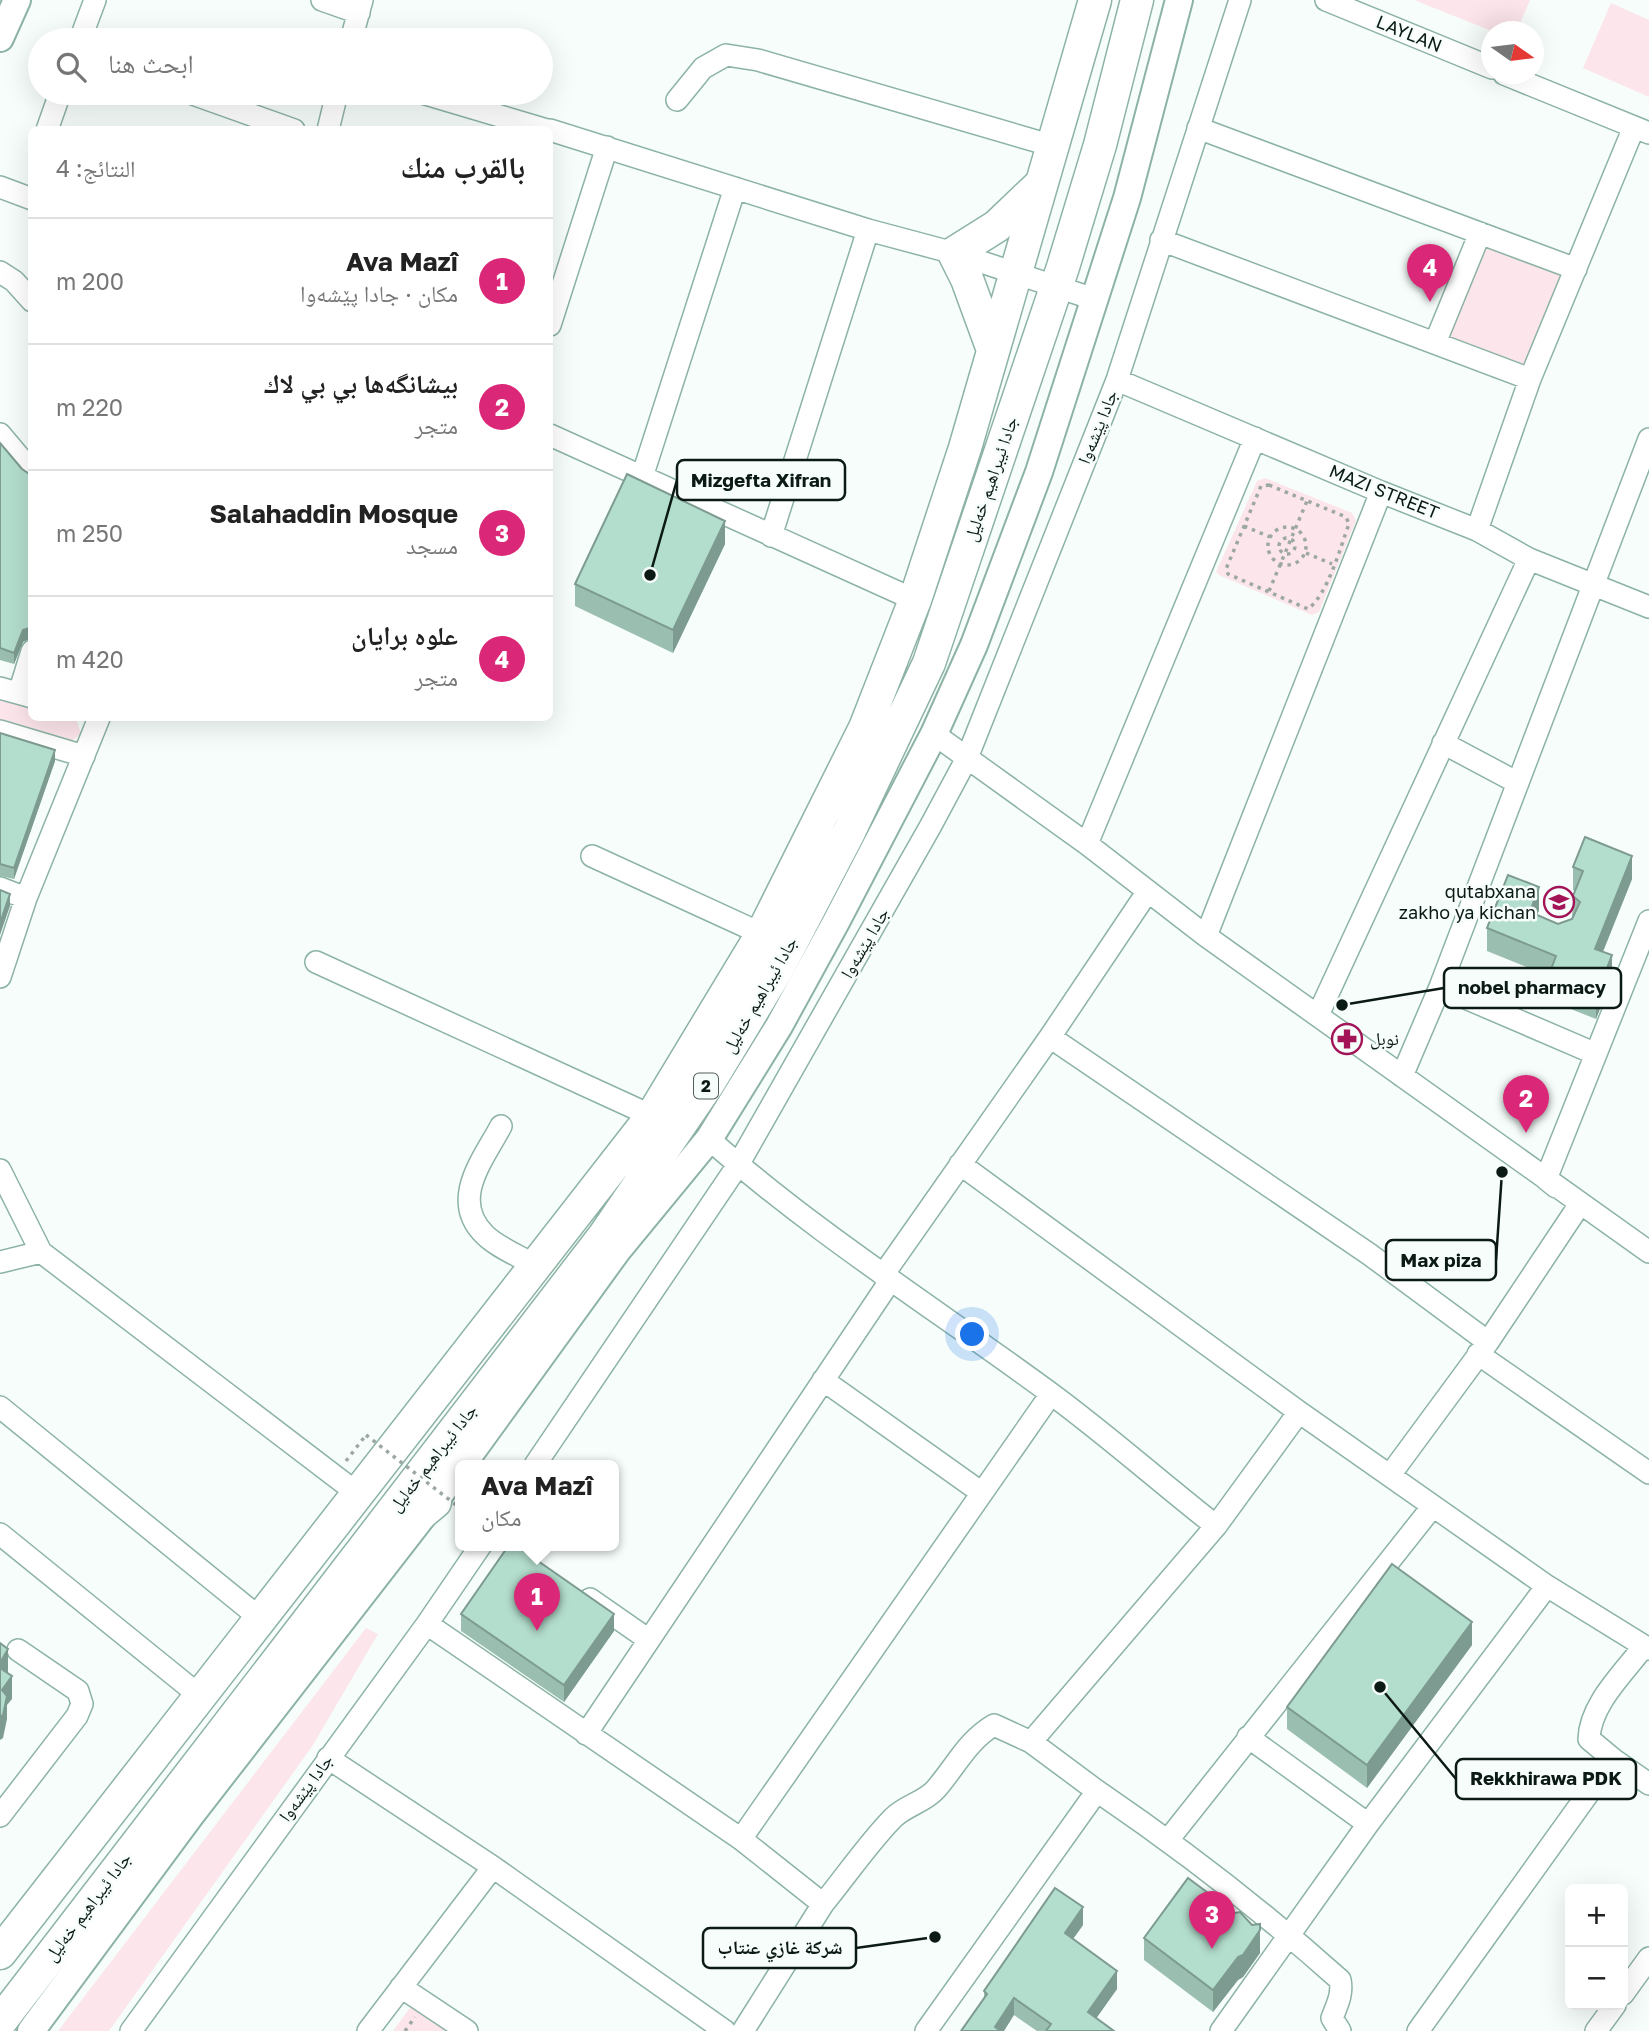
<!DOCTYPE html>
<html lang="ar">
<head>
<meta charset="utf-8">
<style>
  body { margin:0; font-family:"Golos Text","Noto Naskh Arabic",sans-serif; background:#f6f6f6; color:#222; direction:rtl }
  .controls { position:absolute; right:21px; bottom:21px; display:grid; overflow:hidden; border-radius:10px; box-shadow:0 7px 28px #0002 }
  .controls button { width:63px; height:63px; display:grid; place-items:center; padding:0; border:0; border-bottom:2px solid #e0e0e0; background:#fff; color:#222; font:35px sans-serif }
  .compass { position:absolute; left:1481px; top:21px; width:63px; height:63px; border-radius:50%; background:#fff; box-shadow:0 7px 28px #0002; rotate:104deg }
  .you { position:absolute; left:973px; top:1335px; width:24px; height:24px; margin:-18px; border:5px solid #fff; border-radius:50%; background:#1a73e8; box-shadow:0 0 0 10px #1a73e833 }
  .badge { display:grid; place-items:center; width:46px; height:46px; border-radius:50%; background:#db2777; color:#fff; font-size:23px; font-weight:700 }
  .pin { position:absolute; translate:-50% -58px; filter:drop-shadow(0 2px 4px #0008) }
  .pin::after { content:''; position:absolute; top:37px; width:24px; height:21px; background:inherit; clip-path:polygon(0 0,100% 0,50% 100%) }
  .popup { position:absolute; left:455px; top:1460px; width:164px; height:91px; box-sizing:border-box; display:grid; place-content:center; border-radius:10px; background:#fff; filter:drop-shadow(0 2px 5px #0005); font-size:23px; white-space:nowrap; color:#767676 }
  .popup b { font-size:26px; color:#222 }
  .popup::after { content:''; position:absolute; left:50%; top:100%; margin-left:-14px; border:14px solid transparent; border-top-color:#fff }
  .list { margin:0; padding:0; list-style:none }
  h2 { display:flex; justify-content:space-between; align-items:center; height:91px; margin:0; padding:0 28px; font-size:30px }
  h2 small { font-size:23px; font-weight:400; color:#767676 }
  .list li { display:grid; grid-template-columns:46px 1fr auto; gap:21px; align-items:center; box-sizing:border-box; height:126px; padding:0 28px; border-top:2px solid #e0e0e0 }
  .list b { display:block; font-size:26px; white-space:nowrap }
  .list p { margin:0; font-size:23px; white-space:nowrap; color:#767676 }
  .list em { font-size:23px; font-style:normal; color:#767676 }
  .icon { flex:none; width:38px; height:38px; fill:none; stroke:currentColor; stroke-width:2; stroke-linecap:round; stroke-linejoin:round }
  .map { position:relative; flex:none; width:1649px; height:2031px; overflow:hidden; direction:ltr }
  .search { position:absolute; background:#fff; box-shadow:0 7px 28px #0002; left:28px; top:28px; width:525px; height:77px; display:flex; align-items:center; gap:18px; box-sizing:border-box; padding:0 24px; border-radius:38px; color:#767676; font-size:26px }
  .panel { position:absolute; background:#fff; box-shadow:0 7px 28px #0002; left:28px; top:126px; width:525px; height:595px; border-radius:10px; direction:rtl }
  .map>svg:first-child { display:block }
  .green { fill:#fce5eb }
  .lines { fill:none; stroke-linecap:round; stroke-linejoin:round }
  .minor-casing { stroke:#8cb3a4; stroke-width:24 }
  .major-casing { stroke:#8cb3a4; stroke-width:30 }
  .highway-casing { stroke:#8cb3a4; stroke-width:35 }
  .path { stroke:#9da7a4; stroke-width:3.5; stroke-dasharray:3.5 5; stroke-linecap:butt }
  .minor { stroke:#fff; stroke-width:21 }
  .major { stroke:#fff; stroke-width:26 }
  .highway { stroke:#fff; stroke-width:32 }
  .path-bridge { stroke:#9da7a4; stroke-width:3.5; stroke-dasharray:3.5 5; stroke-linecap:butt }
  .wall { fill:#9abeb0 }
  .shaded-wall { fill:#7d9b90 }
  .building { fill:#b3ddcd; stroke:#7d9b90; stroke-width:2 }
  .labels { text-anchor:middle; stroke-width:5; stroke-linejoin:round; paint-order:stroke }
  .shield { fill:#f6fdfa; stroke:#525e5a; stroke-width:2 }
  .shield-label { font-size:16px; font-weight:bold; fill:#0b1a15 }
  .street-label { font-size:18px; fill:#0b1a15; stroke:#f6fdfa }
  .poi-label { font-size:18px; fill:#0b1a15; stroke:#f6fdfa; text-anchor:end }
  .leader { fill:none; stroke:#0b1a15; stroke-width:2.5 }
  .callout-dot { fill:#0b1a15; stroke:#f6fdfa; stroke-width:2.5 }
  .callout { fill:#f6fdfa; stroke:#0b1a15; stroke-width:2.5 }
  .callout-label { font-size:19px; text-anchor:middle; font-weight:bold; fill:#0b1a15 }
</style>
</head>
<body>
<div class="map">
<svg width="1649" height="2031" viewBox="0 0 1649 2031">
  <rect width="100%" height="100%" fill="#f6fdfa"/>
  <path class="green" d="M1414,0H1530L1517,31H1492Z
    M1611,3L1649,20V97L1583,68Z
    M1484,242L1564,274L1525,367L1444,338Z
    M1265,478L1352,513L1356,521L1319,612L1312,615L1219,575L1216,572L1257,481Z
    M0,697L31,705L32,718H76L81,734L69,743L0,723Z
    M366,1628L378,1634L313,1745L109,2031H58Z
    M415,2001L457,2031H393Z"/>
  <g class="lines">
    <g class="minor-casing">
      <path id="minor" d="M322,0L359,13
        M1326,0L1492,68
        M80,40L95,0
        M351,40L362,0
        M1504,74L1649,133
        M190,93L294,130
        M422,93L547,130
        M677,100L703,68L726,55L758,60L1053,146
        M1198,128L1576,269
        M47,130L60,93
        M328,130L337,93
        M550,130L868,230L954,253L1094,299
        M0,187L32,199
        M1161,240L1530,379
        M0,272L14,281L32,301
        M550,325L607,147
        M1435,343L1480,233
        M1117,380L1381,492L1477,530L1529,559L1649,607
        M0,434L32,472
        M550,435L915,600
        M642,477L735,188
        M1477,530L1530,379L1634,127
        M771,536L868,230
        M0,688L32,697
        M19,693L32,651
        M0,731L84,756
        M934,734L1087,844L1206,936L1649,1252
        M1443,743L1518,783
        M1087,844L1255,438
        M592,856L762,934
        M0,888L26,898
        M1206,936L1381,492
        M316,962L652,1116
        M0,977L26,898L99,718
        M1440,987L1596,1054
        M1318,1015L1529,559
        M1050,1037L1369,1254L1488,1342
        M1402,1076L1440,987L1649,439
        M501,1126C483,1160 449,1200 485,1235C498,1248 520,1256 536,1266
        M709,1139C815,1233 936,1309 1050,1393C1107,1435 1160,1482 1216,1526
        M960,1164L1299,1412L1547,1586L1649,1649
        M0,1170L41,1252
        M1556,1187L1546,1179L1649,921
        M0,1262L41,1252L357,1493
        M883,1275L1050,1037L1148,891
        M1478,1354L1649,1473
        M823,1380L982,1493
        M0,1407L261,1619
        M535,1465L738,1165L930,827L967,758L1117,380L1240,0
        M1390,1475L1488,1342L1580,1204
        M0,1534L200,1696
        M590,1599L649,1640
        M427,1624L741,1839L823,1904C846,1876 867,1845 892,1819C905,1805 924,1803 936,1789C956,1766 967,1741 994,1725L1031,1742L1097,1791
        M586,1734L890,1281
        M1248,1737L1368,1824
        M1031,1742L1216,1526L1299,1412
        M328,1758L493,1867L368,2031
        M1613,1759L1589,1739C1590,1704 1624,1673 1644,1646
        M0,1816L77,1716L82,1704L78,1691L18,1650
        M741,1839L1051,1394
        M1168,1840L1433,1506
        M493,1867L725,2031
        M401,1987L467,2031
        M1623,1994L1649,1958
        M131,2031L427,1624L481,1545
        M743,2031L823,1904
        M926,2031L1097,1791C1182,1849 1263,1911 1340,1980C1343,1994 1337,2005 1332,2018L1340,2031
        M1221,2031L1368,1824L1547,1586
        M1418,2031L1613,1759L1649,1784
        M1596,2031L1615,2005"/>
    </g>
    <g class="major-casing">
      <path id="major" d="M0,38L17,0
        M462,1465L617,1251L709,1139L779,1026L836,922L934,734L974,645L1039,472L1127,198L1179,0
        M31,2031L190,1816L460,1468"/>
    </g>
    <g class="highway-casing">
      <path id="highway" d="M993,350L967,279L954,253L997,226L1040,185
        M376,1551L435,1502
        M0,1953L652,1116L762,934L865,728L915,600L965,448L1095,0
        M0,2022L604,1236L708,1084L777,970L849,832L929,663L1063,267L1100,145L1137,0"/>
    </g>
    <path class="path" d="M1269,485L1346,517L1349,524C1340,548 1328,594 1308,609L1228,574L1226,569L1261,486Z
      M1244,526L1270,537
      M1268 546a19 19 0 1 1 38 0a19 19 0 1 1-38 0Z
      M1279 546a8 8 0 1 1 16 0a8 8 0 1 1-16 0Z
      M1306,553L1332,564
      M1269,591L1307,501
      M346,1461L366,1435
      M460,1530L457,1534L460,1536
      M405,2031L415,2017"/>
    <use href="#minor" class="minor"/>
    <use href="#major" class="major"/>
    <use href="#highway" class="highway"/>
    <path class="path-bridge" d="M366,1435L460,1508"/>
  </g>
  <path class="wall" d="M0,443L22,469L28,473L23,642L14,664L0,660Z
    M725,544L673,653L575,606V584Z
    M0,733L55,761L14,879L0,876Z
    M1573,867L1632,879L1603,952L1612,978L1596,1019L1548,1000L1549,976L1487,951V928L1539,910L1537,915L1558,924L1572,919L1573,896L1575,891L1573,890Z
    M461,1614L614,1631L564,1702L461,1631Z
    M1472,1645L1367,1788L1287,1729V1707Z
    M1083,1925L1073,1939L1117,1989L1096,2018L1114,2031H1037L1014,2015L984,1998V1991Z
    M1144,1938L1260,1953L1243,1977L1238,1980L1213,2012L1144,1960Z"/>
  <path class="shaded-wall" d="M725,521V544L673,653V630Z
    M32,627V638L23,642L14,664V653L23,630Z
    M55,750V761L14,879V868Z
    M1632,856V879L1595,971V949Z
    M1539,887V910L1530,935V912Z
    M10,894V906L0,935V923Z
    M1612,955V978L1596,1019V996Z
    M614,1614V1631L564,1702V1685Z
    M1472,1622V1645L1367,1788V1765Z
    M8,1649V1672L0,1686V1663Z
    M12,1676V1699L7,1705V1719L3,1738L0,1740V1717L2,1690Z
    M1083,1907V1925L1065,1950V1933Z
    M1260,1930V1953L1243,1977L1238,1980L1213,2012V1990L1238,1957Z
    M1117,1971V1989L1088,2030V2012Z
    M1014,1998V2015L1004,2031H995V2027Z"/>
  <path class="building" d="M0,443L22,469L28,473L32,472V627L23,630L14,653L0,648Z
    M627,474L725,521L673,630L575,584Z
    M0,733L55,750L14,868L0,864Z
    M1585,837L1632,856L1595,949L1612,955L1596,996L1548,977L1556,956L1487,928L1508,875L1539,887L1530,912L1558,924L1572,919L1580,902L1573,896L1583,871L1573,867Z
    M0,890L10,894L0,923Z
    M509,1545H515L614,1614L564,1685L461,1614Z
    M1392,1564L1472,1622L1367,1765L1287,1707Z
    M0,1643L8,1649L0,1663Z
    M0,1668L12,1676L2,1690L7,1696L3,1715L0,1717Z
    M1188,1878L1235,1913L1240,1912L1252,1925L1260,1924V1930L1243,1955L1238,1957L1213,1990L1144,1938Z
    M1055,1888L1083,1907L1065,1933L1117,1971L1088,2012L1114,2031H1046L1051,2024L1014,1998L995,2027L1001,2031H961L987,1994L984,1991Z"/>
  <defs>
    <g id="school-ring" transform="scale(1.575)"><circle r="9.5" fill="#f6fdfa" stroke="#a31357" stroke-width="1.5"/><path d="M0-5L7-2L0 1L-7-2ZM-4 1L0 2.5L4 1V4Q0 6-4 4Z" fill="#a31357"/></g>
    <g id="pharmacy-ring" transform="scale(1.575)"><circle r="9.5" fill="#f6fdfa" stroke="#a31357" stroke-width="1.5"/><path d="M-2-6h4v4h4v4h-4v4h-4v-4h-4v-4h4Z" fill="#a31357"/></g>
  </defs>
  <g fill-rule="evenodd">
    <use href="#school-ring" x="1559" y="902"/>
    <use href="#pharmacy-ring" x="1347" y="1039"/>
  </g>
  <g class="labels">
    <rect class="shield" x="694" y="1073.5" width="24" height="25" rx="5"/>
    <g class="shield-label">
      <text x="706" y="1092">2</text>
    </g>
    <g class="street-label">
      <text transform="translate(1409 34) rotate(22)" y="6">LAYLAN</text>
      <text transform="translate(1098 427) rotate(-68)" y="6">جادا پێشەوا</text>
      <text transform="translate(991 479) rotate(-71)" y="6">جادا ئیبراهیم خەلیل</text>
      <text transform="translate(1384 492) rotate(22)" y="6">MAZI STREET</text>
      <text transform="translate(865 943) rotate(-60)" y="6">جادا پێشەوا</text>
      <text transform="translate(760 995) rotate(-60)" y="6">جادا ئیبراهیم خەلیل</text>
      <text transform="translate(433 1458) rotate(-52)" y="6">جادا ئیبراهیم خەلیل</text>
      <text transform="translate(306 1788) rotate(-54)" y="6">جادا پێشەوا</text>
      <text transform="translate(88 1907) rotate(-53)" y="6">جادا ئیبراهیم خەلیل</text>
    </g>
    <g class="poi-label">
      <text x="1536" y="898">qutabxana<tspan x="1536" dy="21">zakho ya kichan</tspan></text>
      <text x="1370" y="1045" text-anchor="start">نوبل</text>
    </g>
  </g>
  <path class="leader" d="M650 575L677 480M1342 1005L1444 988M1502 1172L1496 1260M1380 1687L1456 1779M935 1937L856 1948"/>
  <g class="callout-dot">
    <circle cx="650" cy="575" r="7"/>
    <circle cx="1342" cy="1005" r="7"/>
    <circle cx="1502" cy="1172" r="7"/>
    <circle cx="1380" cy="1687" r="7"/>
    <circle cx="935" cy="1937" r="7"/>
  </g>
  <g class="callout">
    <rect x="677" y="460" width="168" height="40" rx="7"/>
    <rect x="1444" y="968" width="177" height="40" rx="7"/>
    <rect x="1386" y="1240" width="110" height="40" rx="7"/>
    <rect x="1456" y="1759" width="180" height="40" rx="7"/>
    <rect x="703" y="1928" width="153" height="40" rx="7"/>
  </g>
  <g class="callout-label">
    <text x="761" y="487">Mizgefta Xifran</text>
    <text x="1532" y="994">nobel pharmacy</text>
    <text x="1441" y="1267">Max piza</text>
    <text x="1546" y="1785">Rekkhirawa PDK</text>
    <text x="780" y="1954">شركة غازي عنتاب</text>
  </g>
</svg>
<div class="controls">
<button>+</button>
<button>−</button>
</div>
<svg class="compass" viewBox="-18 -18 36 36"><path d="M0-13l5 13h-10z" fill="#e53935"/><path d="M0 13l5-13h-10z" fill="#767676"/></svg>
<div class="you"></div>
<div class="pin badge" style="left:537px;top:1631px">1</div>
<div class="popup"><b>Ava Mazî</b>مكان</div>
<div class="pin badge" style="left:1526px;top:1133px">2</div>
<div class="pin badge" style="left:1212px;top:1949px">3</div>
<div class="pin badge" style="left:1430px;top:302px">4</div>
<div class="search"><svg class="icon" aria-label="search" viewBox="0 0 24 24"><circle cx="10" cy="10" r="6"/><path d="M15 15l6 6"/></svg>ابحث هنا</div>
<section class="panel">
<h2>بالقرب منك<small>النتائج: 4</small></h2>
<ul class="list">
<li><span class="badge">1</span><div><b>Ava Mazî</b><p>مكان · جادا پێشەوا</p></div><em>200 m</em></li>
<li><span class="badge">2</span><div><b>بيشانگه‌ها بي بي لاك</b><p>متجر</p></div><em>220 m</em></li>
<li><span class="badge">3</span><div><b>Salahaddin Mosque</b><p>مسجد</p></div><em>250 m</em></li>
<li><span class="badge">4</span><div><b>علوه برايان</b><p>متجر</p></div><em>420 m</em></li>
</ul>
</section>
</div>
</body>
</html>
